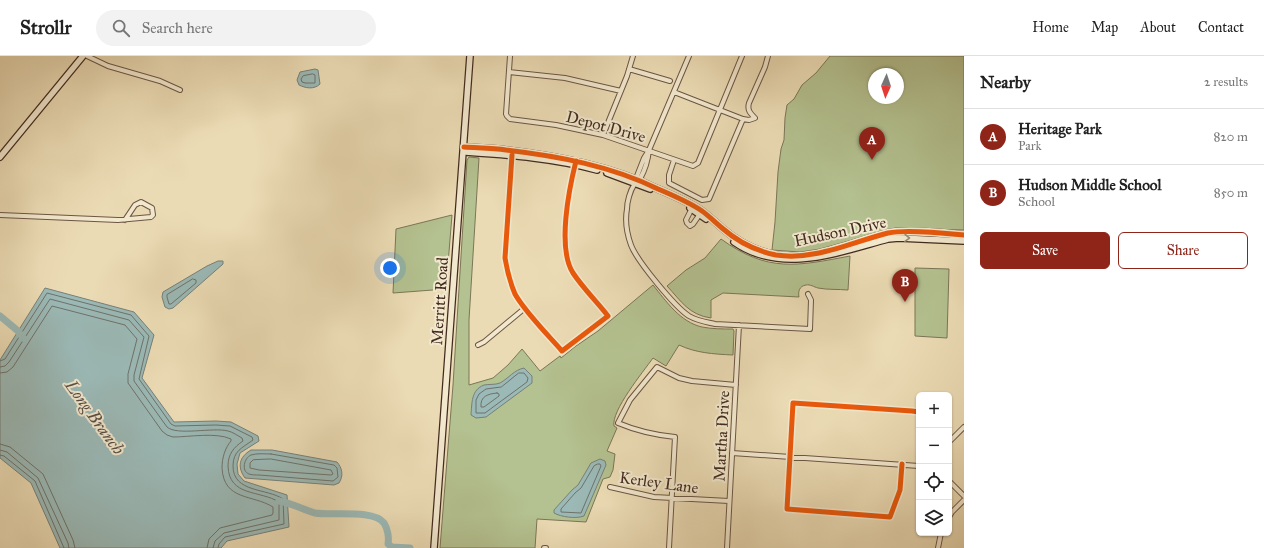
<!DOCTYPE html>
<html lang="en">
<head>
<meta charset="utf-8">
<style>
  body { margin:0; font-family:"IM FELL Great Primer",serif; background:#f2f2f2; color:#222 }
  .controls { position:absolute; right:12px; bottom:12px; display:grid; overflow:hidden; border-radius:6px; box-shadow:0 1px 3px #0004 }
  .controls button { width:36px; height:36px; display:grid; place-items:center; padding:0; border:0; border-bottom:1px solid #e0e0e0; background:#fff; color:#222; font:20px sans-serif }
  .compass { position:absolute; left:868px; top:12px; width:36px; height:36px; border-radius:50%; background:#fff; box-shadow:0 1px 3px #0004; rotate:183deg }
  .you { position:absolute; left:390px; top:212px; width:14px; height:14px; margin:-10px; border:3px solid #fff; border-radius:50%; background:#1a73e8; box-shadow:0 0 0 6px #1a73e833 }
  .badge { display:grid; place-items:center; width:26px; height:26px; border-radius:50%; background:#8f2418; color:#fff; font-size:13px; font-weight:700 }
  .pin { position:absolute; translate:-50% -33px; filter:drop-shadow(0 1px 2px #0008) }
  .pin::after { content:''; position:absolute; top:21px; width:14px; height:12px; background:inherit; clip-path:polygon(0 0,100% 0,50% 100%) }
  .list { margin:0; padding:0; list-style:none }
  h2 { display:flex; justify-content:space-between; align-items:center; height:52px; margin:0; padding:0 16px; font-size:17px }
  h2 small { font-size:13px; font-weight:400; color:#767676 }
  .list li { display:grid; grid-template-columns:26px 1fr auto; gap:12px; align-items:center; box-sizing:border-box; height:56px; padding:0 16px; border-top:1px solid #e0e0e0 }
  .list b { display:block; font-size:15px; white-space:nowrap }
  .list p { margin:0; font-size:13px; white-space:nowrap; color:#767676 }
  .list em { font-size:13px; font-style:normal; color:#767676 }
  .actions { display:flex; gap:8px; padding:12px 16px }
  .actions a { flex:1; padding:9px 0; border:1px solid #8f2418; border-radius:6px; text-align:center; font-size:14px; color:#8f2418 }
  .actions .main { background:#8f2418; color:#fff }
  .icon { flex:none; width:22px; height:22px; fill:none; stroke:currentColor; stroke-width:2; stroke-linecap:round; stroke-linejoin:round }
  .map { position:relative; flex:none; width:964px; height:492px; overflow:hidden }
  header { display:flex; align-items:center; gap:24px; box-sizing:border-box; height:56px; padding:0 20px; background:#fff; border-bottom:1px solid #e0e0e0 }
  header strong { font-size:19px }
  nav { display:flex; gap:22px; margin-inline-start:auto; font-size:14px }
  .search { width:280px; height:36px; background:#f2f2f2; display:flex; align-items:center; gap:10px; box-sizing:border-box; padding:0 14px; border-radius:22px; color:#767676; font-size:15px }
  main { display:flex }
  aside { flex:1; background:#fff }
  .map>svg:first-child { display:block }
  .green { fill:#b4c190; stroke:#7b7657; fill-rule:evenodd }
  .water { fill:#9bb9b6; stroke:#778079 }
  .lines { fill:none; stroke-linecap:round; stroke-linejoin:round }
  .shore { stroke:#6e726a; stroke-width:1 }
  .river { stroke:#9bb9b6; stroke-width:7 }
  .street-casing { stroke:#6c5644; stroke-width:6 }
  .secondary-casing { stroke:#422a1e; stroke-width:8 }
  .street { stroke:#f2e8ce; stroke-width:4 }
  .secondary { stroke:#f2e8ce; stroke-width:5.5 }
  .cycleway-casing { stroke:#f2e8ce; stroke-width:8 }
  .cycleway { stroke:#e8590c; stroke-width:5 }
  .oneway { stroke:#9a8976 }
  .labels { text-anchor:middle; stroke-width:4; stroke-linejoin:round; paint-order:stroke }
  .street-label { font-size:16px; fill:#422a1e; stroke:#f2e8ce }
  .water-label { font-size:17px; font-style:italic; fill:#584e44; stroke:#f2e8ce }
</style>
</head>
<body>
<header>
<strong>Strollr</strong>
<div class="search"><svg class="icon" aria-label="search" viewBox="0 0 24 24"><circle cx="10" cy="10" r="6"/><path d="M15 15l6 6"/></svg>Search here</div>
<nav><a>Home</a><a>Map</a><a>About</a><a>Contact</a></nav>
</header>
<main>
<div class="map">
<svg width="964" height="492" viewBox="0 0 964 492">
  <rect width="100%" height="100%" fill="#ebdbb4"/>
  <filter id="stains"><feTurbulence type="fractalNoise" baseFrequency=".005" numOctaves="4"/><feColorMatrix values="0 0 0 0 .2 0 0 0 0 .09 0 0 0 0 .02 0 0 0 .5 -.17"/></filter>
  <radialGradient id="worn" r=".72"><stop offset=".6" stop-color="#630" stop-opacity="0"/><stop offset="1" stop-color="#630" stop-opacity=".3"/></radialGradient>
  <path class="green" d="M830,0H964V174L895,172L820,193L800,196L772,194L775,166L778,116L781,93L784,84L785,62L787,49L794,43L802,29L816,17ZM874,18H898V42H874Z
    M469,101L479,102L469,264V329L493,322L508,309L522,293L540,315L560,300L561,302L576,290L598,275L653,229C666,245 680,266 702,271C712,273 723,273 733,273L734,275L733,299C713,298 696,297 679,289L666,310L653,302C643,316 611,355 614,370L617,372L607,395L615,398L613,414L610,421L603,423L586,466L537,463L535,492H440L453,329L467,104Z
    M452,159L446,233L393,237L396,173Z
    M721,183C768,217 797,210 850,200L848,234C838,233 828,234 818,232C814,231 810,228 806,229C799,230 798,236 799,241L723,237L711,244V262C689,259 681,245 667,230L686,214L705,202Z
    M915,212L949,213L947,282L915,280Z"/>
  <path class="water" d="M315,13L318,14L320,28C314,34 305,32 299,29L297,24L300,16Z
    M218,205H223V208L173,252L169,253L165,251L162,241L163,236L207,210Z
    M45,232L134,256L154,279L142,322L174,366L216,365L231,366L258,380L259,385L240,397L237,408L238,418L244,425L287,439L289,471L227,485L221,492H60L31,427L0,402V304Z
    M524,312L532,320V327L486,361L476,362L471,359C472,347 471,334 484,329C489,328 495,329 500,327C509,322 514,314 524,312Z
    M251,394H272L337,406C342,412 344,419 339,427L334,429L245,422C237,411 239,401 251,394Z
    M600,403L605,405L606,409L584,460C576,463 561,461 554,457V454L572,434L578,429L591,407Z"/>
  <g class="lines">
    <path class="shore" d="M313,18L315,19V27H305L302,26L301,23L303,20Z
      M193,223L196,224V227L171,248H169L167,241V239Z
      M0,305L5,303L47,237L131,259L149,280L139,323L171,368L175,370L216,369L230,370L252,381L253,384C242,392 233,395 233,410C233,437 267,432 283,443L284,468L225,481L219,488L218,492
      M0,311L5,310L9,306L50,243L129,264L144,281L134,319V325L167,371C177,380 213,371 228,375C233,376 238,380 242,382L243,385C234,391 228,398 228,410C229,441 260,434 279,446V464L224,477L215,485L213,492
      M0,317L7,316L13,311L52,250L125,269L137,283L128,318V327L162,375L167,379L173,381C189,381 216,376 231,383V385C225,392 222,402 222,412C224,445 252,438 273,451V457L272,459L220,472L209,483L207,492
      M519,317H524L528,322L527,326L485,357H476V344L479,338L486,333L501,331Z
      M497,337L499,338V340L484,351H481C480,340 488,338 497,337Z
      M0,388L10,391L43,418L73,484L75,492
      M0,394L7,396L38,422L68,487L69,492
      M271,398L334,409L337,412L338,421L333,425L259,419C256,419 251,419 249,418C241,415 244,402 251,399C257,397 265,398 271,398Z
      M0,399L4,400L35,425L64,492
      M271,403L331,414L333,418L331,419L259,414L250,412V407L253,404Z
      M598,408H600L601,410L581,457L561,456V453L575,437L581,432L594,410Z"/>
    <path class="river" d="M0,260L18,275L23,282
      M279,445C292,447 303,454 315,457C332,460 373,453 384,467C388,473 389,482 388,488L392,491L410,492"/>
    <g class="street-casing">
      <path id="street" d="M87,0L108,10L160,25L180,34
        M510,0L506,58L507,60L510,63L556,69L603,79L693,110L698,107L742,0
        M629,13L670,25
        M509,16L565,22L621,35
        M674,36L743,63L749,64L755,62C750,57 747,54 749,47L765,11L768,0
        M603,79L627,20L633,0
        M649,94C648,104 645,114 640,123C638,126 635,127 634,129C630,135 627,146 627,153C625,164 627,178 631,189C637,205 675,251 689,260C698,265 706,266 715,268L810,273L811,244L808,238
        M512,99L505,202C507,214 510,226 515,238C525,256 548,279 562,295L608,260C597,246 582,231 573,217C557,192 569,135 575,107
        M674,104L669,119V127L702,144L709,143L743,63
        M635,125L644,102L649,94L689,0
        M692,152L686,164L687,167L690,170L693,168L700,158
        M0,159L118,164L151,161L153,159L152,152L141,146L135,149L125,164
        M478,289L484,286L525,252
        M949,386L964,371
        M732,397L919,410
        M902,408L900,434L890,461L787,453L793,347L912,355L919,356
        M949,425L964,440
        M610,431L654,441L729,445
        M949,461L952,456L964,444
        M544,492H546
        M669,492L675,381C655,379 637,375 618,367L630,344L657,311L679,322L692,325L736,329
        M727,492L739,269
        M938,492L941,477"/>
    </g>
    <g class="secondary-casing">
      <path id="secondary" d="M464,91C478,92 492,92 506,94C558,100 611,110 658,133C672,139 689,146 702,155C709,160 716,167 722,172C738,186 756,195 776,199C815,205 852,186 888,177C908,173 943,177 964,179
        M464,96C508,99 554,102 597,114
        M0,101L83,0
        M607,117L650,133
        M690,152L706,163
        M734,186C781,219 839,196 888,183L899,182L964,185
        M434,492L470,0"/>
    </g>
    <use href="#street" class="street"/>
    <use href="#secondary" class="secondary"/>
    <g class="cycleway-casing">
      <path id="cycleway" d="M464,91C478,92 492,92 506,94C558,100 611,110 658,133C672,139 689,146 702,155C709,160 716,167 722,172C738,186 756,195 776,199C815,205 852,186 888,177C908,173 943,177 964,179
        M512,99L505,202C507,214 510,226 515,238C525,256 548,279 562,295L608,260C597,246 583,232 573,217C557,192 569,133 576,105
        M902,408L900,434L890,461L787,453L793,347L912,355L919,356"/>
    </g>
    <use href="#cycleway" class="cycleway"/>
  </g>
  <defs><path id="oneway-chevron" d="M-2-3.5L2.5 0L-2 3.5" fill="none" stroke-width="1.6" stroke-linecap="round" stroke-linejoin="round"/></defs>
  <use class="oneway" href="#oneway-chevron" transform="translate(907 182) rotate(2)"/>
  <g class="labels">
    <g class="street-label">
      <text transform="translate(606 70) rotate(15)" y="6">Depot Drive</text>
      <text transform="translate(840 175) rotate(-12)" y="6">Hudson Drive</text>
      <text transform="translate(439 245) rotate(-86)" y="6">Merritt Road</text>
      <text transform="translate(721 380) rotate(-87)" y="6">Martha Drive</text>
      <text transform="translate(659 426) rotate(8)" y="6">Kerley Lane</text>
    </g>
    <g class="water-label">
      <text transform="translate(95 361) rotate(54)" y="6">Long Branch</text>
    </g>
  </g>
  <rect width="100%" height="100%" filter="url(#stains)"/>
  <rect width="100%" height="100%" fill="url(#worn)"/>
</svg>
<div class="controls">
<button>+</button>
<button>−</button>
<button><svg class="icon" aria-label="locate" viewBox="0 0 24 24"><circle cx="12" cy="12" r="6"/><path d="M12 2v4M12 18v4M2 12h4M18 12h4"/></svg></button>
<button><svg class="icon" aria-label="layers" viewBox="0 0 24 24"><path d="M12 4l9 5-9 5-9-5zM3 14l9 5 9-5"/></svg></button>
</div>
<svg class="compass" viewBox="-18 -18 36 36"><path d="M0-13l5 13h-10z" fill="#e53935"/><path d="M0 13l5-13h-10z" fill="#767676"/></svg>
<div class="you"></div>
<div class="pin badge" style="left:872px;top:104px">A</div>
<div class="pin badge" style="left:905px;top:246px">B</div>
</div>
<aside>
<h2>Nearby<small>2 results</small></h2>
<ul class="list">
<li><span class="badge">A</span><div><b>Heritage Park</b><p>Park</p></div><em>820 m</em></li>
<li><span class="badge">B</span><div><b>Hudson Middle School</b><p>School</p></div><em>850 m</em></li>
</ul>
<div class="actions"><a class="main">Save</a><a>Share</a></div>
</aside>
</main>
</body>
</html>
